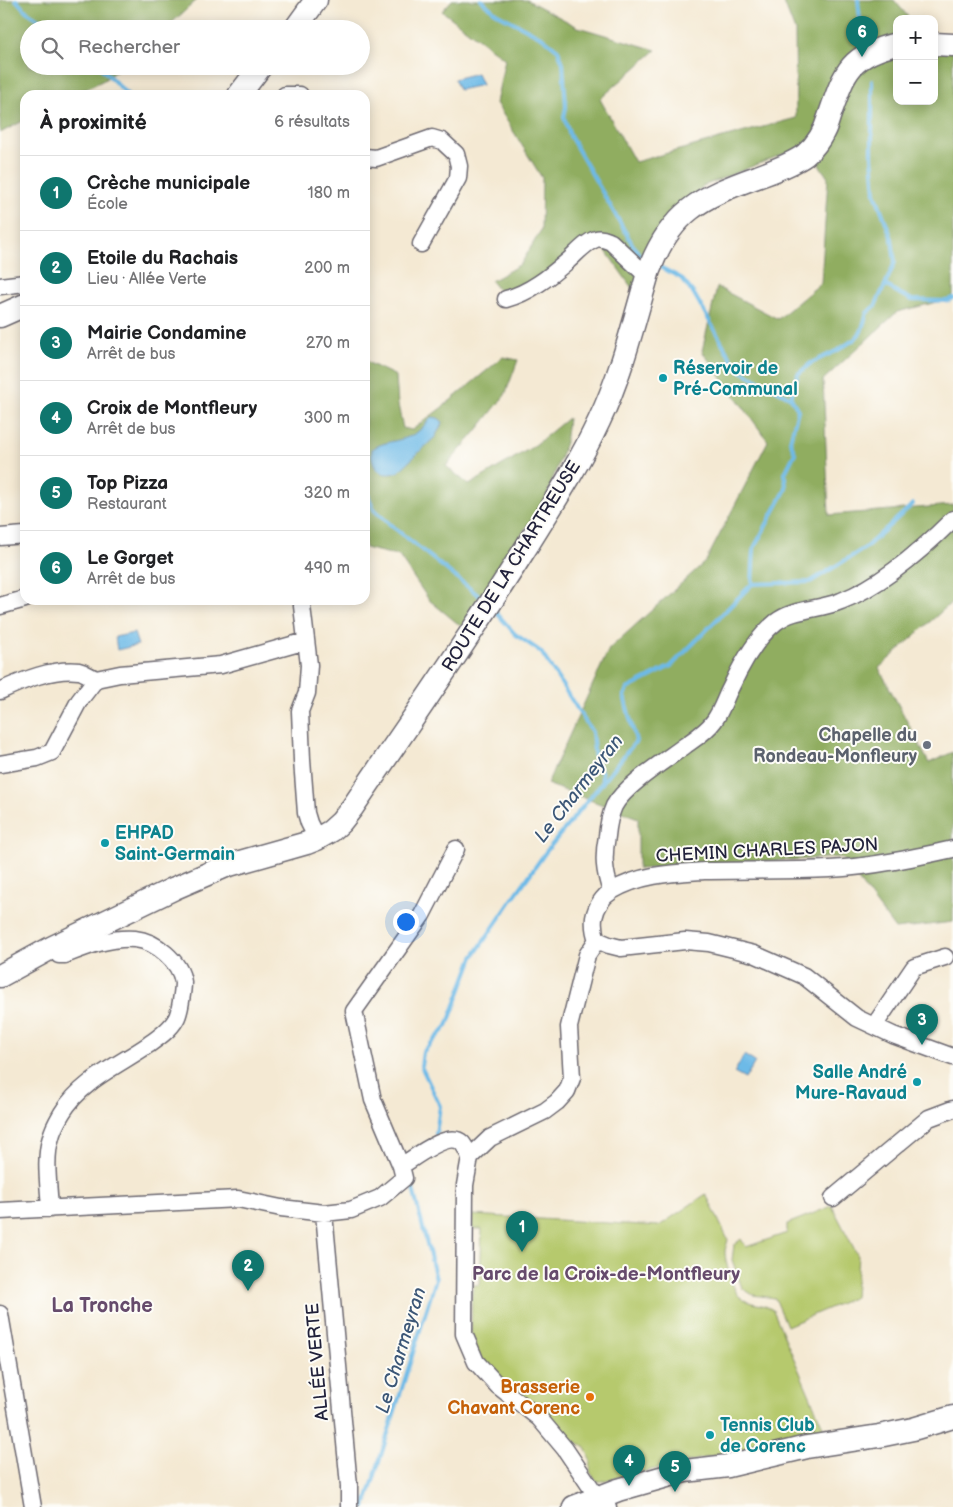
<!DOCTYPE html>
<html lang="fr">
<head>
<meta charset="utf-8">
<style>
  body { margin:0; font-family:"Balsamiq Sans",sans-serif; background:#f6f6f6; color:#202124 }
  .controls { position:absolute; right:15px; top:15px; display:grid; overflow:hidden; border-radius:10px; box-shadow:0 2px 12px #0003 }
  .controls button { width:45px; height:45px; display:grid; place-items:center; padding:0; border:0; border-bottom:1px solid #e0e0e0; background:#fff; color:#202124; font:25px sans-serif }
  .you { position:absolute; left:405px; top:921px; width:18px; height:18px; margin:-12px; border:4px solid #fff; border-radius:50%; background:#1a73e8; box-shadow:0 0 0 8px #1a73e833 }
  .badge { display:grid; place-items:center; width:32px; height:32px; border-radius:50%; background:#0f766e; color:#fff; font-size:16px; font-weight:700 }
  .pin { position:absolute; translate:-50% -41px; filter:drop-shadow(0 1px 2px #0008) }
  .pin::after { content:''; position:absolute; top:26px; width:18px; height:15px; background:inherit; clip-path:polygon(0 0,100% 0,50% 100%) }
  .list { margin:0; padding:0; list-style:none }
  h2 { display:flex; justify-content:space-between; align-items:center; height:65px; margin:0; padding:0 20px; font-size:21px }
  h2 small { font-size:16px; font-weight:400; color:#757577 }
  .list li { display:grid; grid-template-columns:32px 1fr auto; gap:15px; align-items:center; box-sizing:border-box; height:75px; padding:0 20px; border-top:1px solid #e0e0e0 }
  .list b { display:block; font-size:19px; white-space:nowrap }
  .list p { margin:0; font-size:16px; white-space:nowrap; color:#757577 }
  .list em { font-size:16px; font-style:normal; color:#757577 }
  .icon { flex:none; width:28px; height:28px; fill:none; stroke:currentColor; stroke-width:2; stroke-linecap:round; stroke-linejoin:round }
  .map { position:relative; flex:none; width:953px; height:1507px; overflow:hidden }
  .search { position:absolute; background:#fff; box-shadow:0 2px 12px #0003; left:20px; top:20px; width:350px; height:55px; display:flex; align-items:center; gap:12px; box-sizing:border-box; padding:0 18px; border-radius:28px; color:#757577; font-size:19px }
  .panel { position:absolute; background:#fff; box-shadow:0 2px 12px #0003; left:20px; top:90px; width:350px; height:515px; border-radius:15px }
  .map>svg:first-child { display:block }
  .green { fill:#b6c96d; stroke:#6c7654 }
  .forest { fill:#90ad60; stroke:#59684e }
  .water { fill:#6dbae7; stroke:#486e91 }
  .lines { fill:none; stroke-linecap:round; stroke-linejoin:round }
  .stream { stroke:#6dbae7; stroke-width:4 }
  .street-casing { stroke:#6c6870; stroke-width:19 }
  .secondary-casing { stroke:#6c6870; stroke-width:25 }
  .street { stroke:#fff; stroke-width:16 }
  .secondary { stroke:#fff; stroke-width:22 }
  .culture-dot { fill:#0f9aa8; stroke:#fdfcf7; stroke-width:2 }
  .worship-dot { fill:#6b7280; stroke:#fdfcf7; stroke-width:2 }
  .food-dot { fill:#e8710a; stroke:#fdfcf7; stroke-width:2 }
  .labels { text-anchor:middle; stroke-width:4; stroke-linejoin:round; paint-order:stroke }
  .culture-label { font-size:18px; font-weight:bold; fill:#0d838f; stroke:#fdfcf7; text-anchor:start }
  .street-label { font-size:18px; fill:#22223b; stroke:#fdfcf7 }
  .worship-label { font-size:18px; font-weight:bold; fill:#5b616d; stroke:#fdfcf7; text-anchor:end }
  .food-label { font-size:18px; font-weight:bold; fill:#c56008; stroke:#fdfcf7; text-anchor:end }
  .water-label { font-size:19px; font-style:italic; fill:#3c5777; stroke:#fdfcf7 }
  .neighbourhood-label { font-size:19px; font-weight:bold; fill:#664b6c; stroke:#fdfcf7 }
  .quarter-label { font-size:20px; font-weight:bold; fill:#664b6c; stroke:#fdfcf7 }
</style>
</head>
<body>
<div class="map">
<svg width="953" height="1507" viewBox="0 0 953 1507">
  <rect width="100%" height="100%" fill="#fdfcf7"/>
  <filter id="ink" filterUnits="userSpaceOnUse"><feTurbulence type="fractalNoise" baseFrequency=".02" numOctaves="2"/><feDisplacementMap in="SourceGraphic" scale="10" xChannelSelector="R" yChannelSelector="G"/><feConvolveMatrix kernelMatrix="1 2 1 2 8 2 1 2 1" color-interpolation-filters="sRGB"/></filter>
  <filter id="wash" filterUnits="userSpaceOnUse"><feTurbulence type="fractalNoise" baseFrequency=".0096" numOctaves="4" result="noise"/><feDisplacementMap in="SourceGraphic" scale="20" xChannelSelector="R" yChannelSelector="G"/><feGaussianBlur stdDeviation="1.12" result="paint"/><feColorMatrix in="noise" values="0 0 0 0 0 0 0 0 0 0 0 0 0 0 0 0 0 1.4 0 .05"/><feComposite in="paint" operator="in"/></filter>
  <g filter="url(#wash)">
    <rect width="100%" height="100%" fill="#f4e9d3"/>
    <path class="green" d="M706,1194L728,1240C727,1244 725,1248 725,1252C725,1261 733,1292 740,1297C750,1306 762,1302 773,1310L825,1431L597,1482L590,1472L591,1460L584,1446L563,1435L511,1390L480,1357L471,1332L472,1292L474,1285H480L482,1229H472V1215L659,1226Z
      M832,1206L858,1256L855,1297L787,1326L775,1298L753,1295L742,1288L732,1260L734,1245L741,1239L746,1247L787,1233V1224Z"/>
    <path class="forest" d="M0,0H197L165,29H29V66H122L104,80L74,95H25V120L0,133Z
      M452,0H527L578,27L656,50L600,99L635,162L796,118L795,31L783,0H894L910,19H897V101H934V49L953,45V298L897,312L823,380L829,515L953,505V601L879,668L929,763L953,752V922L895,929L841,857L638,869V818L547,784L609,649L706,561L768,441L702,351L717,287L778,319L821,283L828,178L806,145L703,186L654,242L634,291L603,247L503,296L491,281L521,264L541,230L542,178L496,103L505,59L442,11Z
      M503,357L518,360L505,395L474,434L446,466L469,485L534,446L568,418L565,445L547,495L462,627L429,600L399,556L365,548V518L367,515L365,512V359L369,363L396,376L398,405L403,428L412,430L445,405Z"/>
    <path class="water" d="M477,73L482,85L459,90L454,79Z
      M432,417L438,418L443,422L435,437L398,472C380,479 370,467 372,449C384,441 397,442 411,436C420,432 425,424 432,417Z
      M134,633L138,645L117,650L115,637Z
      M744,1055L755,1062L745,1079L734,1073Z"/>
    <g class="lines">
      <path class="stream" d="M16,0L26,11L54,29
        M481,0L496,13L543,38L558,50L563,63L566,107L564,117L570,136L634,247L642,258L645,259
        M858,0L861,29
        M99,66L128,95
        M872,81V157L875,193L892,239L895,262L885,285
        M658,266L681,278L694,294L733,362L741,371L791,398
        M903,295L912,300L947,301L953,298
        M365,488L374,510L392,526L483,599
        M752,584L810,582L865,548L913,504
        M494,610L515,634L541,652L592,732L595,760L602,773V784
        M436,1134L440,1106L421,1066L423,1052L447,1026L473,957L511,901L545,853L636,741L624,696L627,689L671,666L752,584L754,548L786,489L785,473L795,453L790,441L798,410L791,398L798,374L811,363L838,350L855,339L861,332L867,313L875,306L885,285L902,295
        M365,1507L436,1279L410,1177"/>
    </g>
  </g>
  <g filter="url(#ink)">
    <g class="lines">
      <g class="street-casing">
        <path id="street" d="M285,95H300
          M365,157L376,158L432,138L442,141L456,154L459,166L458,178L421,244
          M0,286L25,283
          M506,299C530,293 550,276 569,260C577,253 586,242 596,239C602,237 606,240 611,242L647,276
          M0,537L25,535
          M304,600L302,606L309,665L307,693L300,711L302,760L306,813L309,823L317,839
          M0,606L25,599
          M0,691C24,680 52,668 79,671C84,672 91,677 96,679
          M0,764L37,758L52,752L79,701L96,679L120,674L221,665L306,641
          M611,891C604,871 603,857 607,836C608,826 610,815 614,806C625,785 666,760 686,745C696,738 707,731 714,721C722,710 725,698 731,687C742,663 756,638 776,622C794,608 820,610 841,601C880,586 923,549 953,519
          M597,940L587,955L569,1027L572,1078L567,1091L557,1102L545,1111L490,1138L470,1157L465,1185L464,1334L476,1362L498,1386L539,1418L565,1449L592,1489L608,1507
          M597,940C594,932 593,927 594,918C596,907 603,896 612,891C640,874 673,873 704,871C746,870 788,871 830,869C871,867 912,858 953,849
          M597,940L609,945L621,948L685,941L709,943L754,954L804,976L857,1018L893,1035L953,1057
          M874,1026L914,967L945,957
          M401,1166C414,1158 449,1130 462,1143C465,1146 468,1153 470,1157
          M833,1198L929,1118L953,1109
          M50,1209C49,1187 44,1158 51,1137C53,1128 58,1120 62,1113C81,1081 119,1065 148,1045C158,1038 170,1030 176,1019C179,1014 180,1007 181,1001C182,995 183,988 183,982C180,961 155,941 135,939C111,937 88,946 65,955H59L53,947
          M0,1211L238,1199L281,1208L324,1213L351,1210L380,1198L404,1178L401,1166L373,1100L354,1011L422,915L456,849
          M324,1213L349,1486V1507
          M0,1314L33,1507"/>
      </g>
      <g class="secondary-casing">
        <path id="secondary" d="M295,29L316,0
          M934,44L953,45
          M239,95L261,66
          M0,316L25,305
          M0,976L53,947L175,888L226,866L307,843L317,839L331,831L341,822L352,808C410,722 470,637 525,549C551,507 578,466 599,421C622,373 634,321 649,270C671,212 701,197 757,177C773,171 791,165 805,155C817,145 825,131 829,117C844,74 848,55 897,44
          M574,1507L618,1490L685,1471L728,1466L807,1447L879,1436L913,1429L953,1417"/>
      </g>
      <use href="#street" class="street"/>
      <use href="#secondary" class="secondary"/>
    </g>
  </g>
  <g class="culture-dot">
    <circle cx="663" cy="378" r="5"/>
    <circle cx="105" cy="843" r="5"/>
    <circle cx="917" cy="1082" r="5"/>
    <circle cx="710" cy="1435" r="5"/>
  </g>
  <circle class="worship-dot" cx="927" cy="745" r="5"/>
  <circle class="food-dot" cx="590" cy="1397" r="5"/>
  <g class="labels">
    <g class="culture-label">
      <text x="673" y="374">Réservoir de<tspan x="673" dy="21">Pré-Communal</tspan></text>
      <text x="115" y="839">EHPAD<tspan x="115" dy="21">Saint-Germain</tspan></text>
      <text x="907" y="1078" text-anchor="end">Salle André<tspan x="907" dy="21">Mure-Ravaud</tspan></text>
      <text x="720" y="1431">Tennis Club<tspan x="720" dy="21">de Corenc</tspan></text>
    </g>
    <g class="street-label">
      <text transform="translate(511 566) rotate(-58)" y="6">ROUTE DE LA CHARTREUSE</text>
      <text transform="translate(767 850) rotate(-3)" y="6">CHEMIN CHARLES PAJON</text>
      <text transform="translate(317 1362) rotate(-95)" y="6">ALLÉE VERTE</text>
    </g>
    <g class="worship-label">
      <text x="917" y="741">Chapelle du<tspan x="917" dy="21">Rondeau-Monfleury</tspan></text>
    </g>
    <g class="food-label">
      <text x="580" y="1393">Brasserie<tspan x="580" dy="21">Chavant Corenc</tspan></text>
    </g>
    <g class="water-label">
      <text transform="translate(578 788) rotate(-52)" y="7">Le Charmeyran</text>
      <text transform="translate(400 1350) rotate(-73)" y="7">Le Charmeyran</text>
    </g>
    <g class="neighbourhood-label">
      <text x="606" y="1280">Parc de la Croix-de-Montfleury</text>
    </g>
    <g class="quarter-label">
      <text x="102" y="1312">La Tronche</text>
    </g>
  </g>
</svg>
<div class="controls">
<button>+</button>
<button>−</button>
</div>
<div class="you"></div>
<div class="pin badge" style="left:522px;top:1252px">1</div>
<div class="pin badge" style="left:248px;top:1291px">2</div>
<div class="pin badge" style="left:922px;top:1045px">3</div>
<div class="pin badge" style="left:629px;top:1486px">4</div>
<div class="pin badge" style="left:675px;top:1492px">5</div>
<div class="pin badge" style="left:862px;top:57px">6</div>
<div class="search"><svg class="icon" aria-label="search" viewBox="0 0 24 24"><circle cx="10" cy="10" r="6"/><path d="M15 15l6 6"/></svg>Rechercher</div>
<section class="panel">
<h2>À proximité<small>6 résultats</small></h2>
<ul class="list">
<li><span class="badge">1</span><div><b>Crèche municipale</b><p>École</p></div><em>180 m</em></li>
<li><span class="badge">2</span><div><b>Etoile du Rachais</b><p>Lieu · Allée Verte</p></div><em>200 m</em></li>
<li><span class="badge">3</span><div><b>Mairie Condamine</b><p>Arrêt de bus</p></div><em>270 m</em></li>
<li><span class="badge">4</span><div><b>Croix de Montfleury</b><p>Arrêt de bus</p></div><em>300 m</em></li>
<li><span class="badge">5</span><div><b>Top Pizza</b><p>Restaurant</p></div><em>320 m</em></li>
<li><span class="badge">6</span><div><b>Le Gorget</b><p>Arrêt de bus</p></div><em>490 m</em></li>
</ul>
</section>
</div>
</body>
</html>
